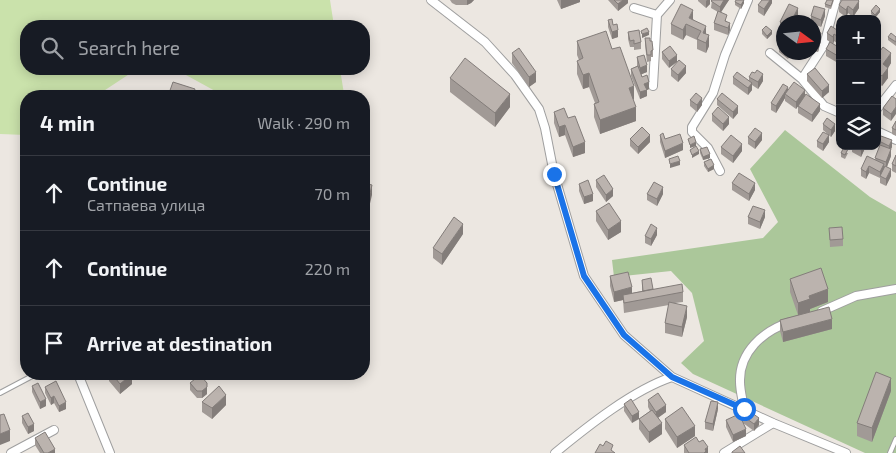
<!DOCTYPE html>
<html lang="en">
<head>
<meta charset="utf-8">
<style>
  body { margin:0; font-family:"Exo 2",sans-serif; background:#242831; color:#f1f3f6 }
  .controls { position:absolute; right:15px; top:15px; display:grid; overflow:hidden; border-radius:10px; box-shadow:0 2px 12px #0003 }
  .controls button { width:45px; height:45px; display:grid; place-items:center; padding:0; border:0; border-bottom:1px solid #363941; background:#171b24; color:#f1f3f6; font:25px sans-serif }
  .compass { position:absolute; left:776px; top:15px; width:45px; height:45px; border-radius:50%; background:#171b24; box-shadow:0 2px 12px #0003; rotate:105deg }
  .stop { position:absolute; width:15px; height:15px; margin:-11px; border:4px solid #1a73e8; border-radius:50%; background:#fff }
  .stop.end { background:#1a73e8; border-color:#fff; box-shadow:0 1px 5px #0008 }
  .list { margin:0; padding:0; list-style:none }
  h2 { display:flex; justify-content:space-between; align-items:center; height:65px; margin:0; padding:0 20px; font-size:21px }
  h2 small { font-size:16px; font-weight:400; color:#9ea1a6 }
  .list li { display:grid; grid-template-columns:32px 1fr auto; gap:15px; align-items:center; box-sizing:border-box; height:75px; padding:0 20px; border-top:1px solid #363941 }
  .list b { display:block; font-size:19px; white-space:nowrap }
  .list p { margin:0; font-size:16px; white-space:nowrap; color:#9ea1a6 }
  .list em { font-size:16px; font-style:normal; color:#9ea1a6 }
  .icon { flex:none; width:28px; height:28px; fill:none; stroke:currentColor; stroke-width:2; stroke-linecap:round; stroke-linejoin:round }
  .map { position:relative; flex:none; width:896px; height:453px; overflow:hidden }
  .search { position:absolute; background:#171b24; box-shadow:0 2px 12px #0003; left:20px; top:20px; width:350px; height:55px; display:flex; align-items:center; gap:12px; box-sizing:border-box; padding:0 18px; border-radius:20px; color:#9ea1a6; font-size:19px }
  .panel { position:absolute; background:#171b24; box-shadow:0 2px 12px #0003; left:20px; top:90px; width:350px; height:290px; border-radius:20px }
  .map>svg:first-child { display:block }
  .grass { fill:#cae2ab }
  .forest { fill:#abc79a }
  .lines { fill:none; stroke-linecap:round; stroke-linejoin:round }
  .service-casing { stroke:#9f9f9f; stroke-width:6 }
  .minor-casing { stroke:#9f9f9f; stroke-width:10 }
  .service { stroke:#fff; stroke-width:4 }
  .minor { stroke:#fff; stroke-width:8 }
  .wall { fill:#a19a96 }
  .shaded-wall { fill:#837d7a }
  .building { fill:#bbb3ae; stroke:#837d7a }
  .route { stroke:#1a73e8; stroke-width:6 }
</style>
</head>
<body>
<div class="map">
<svg width="896" height="453" viewBox="0 0 896 453">
  <rect width="100%" height="100%" fill="#ece7e1"/>
  <path class="grass" d="M0,0H330L334,26H26V69H137L96,96H26V135L0,134Z
    M175,69H340L344,94L342,96H219L217,92Z"/>
  <path class="forest" d="M785,130L870,197L896,212V453H865L693,374L681,363L704,341L692,293L671,271L614,277L612,260L763,238L778,222L750,169Z"/>
  <g class="lines">
    <g class="service-casing">
      <path id="service" d="M0,393L36,374
        M890,453L896,439"/>
    </g>
    <g class="minor-casing">
      <path id="minor" d="M431,0L485,42L515,75L539,109L545,128L554,174L584,276L624,335L672,377
        M634,8L657,15L670,0
        M770,53L802,79L824,106L840,113
        M802,79L824,45L836,0
        M653,86L657,15
        M877,109L896,85
        M877,131L896,140
        M720,171L708,148L692,132V127L713,93L725,55L748,0
        M822,311L856,296L896,289
        M78,374L110,453
        M744,409C743,401 740,391 740,382C739,352 763,331 790,322
        M11,453L54,430
        M555,453C588,426 633,390 672,377L773,423L846,453
        M724,453L773,423"/>
    </g>
    <use href="#service" class="service"/>
    <use href="#minor" class="minor"/>
  </g>
  <path class="wall" d="M450,0H474L471,3L467,5H456L452,3Z
    M557,0H580V2L561,9Z
    M608,0H628V3L618,11Z
    M698,0H710V4L706,8L698,1Z
    M712,0H729L720,12L727,22L730,30L728,35L714,30V23L718,12L711,8Z
    M772,0V3L764,16L758,12V5Z
    M834,0L831,9L825,7V4Z
    M735,2L744,3L741,9L735,5Z
    M839,5L859,8L853,17L848,13L846,17L839,12Z
    M871,11L880,12L875,18L871,14Z
    M798,15L784,22V31L780,29V22Z
    M811,16H825L821,27L814,24L811,19Z
    M693,19L706,34L709,46L706,53L697,49V40L686,35L683,40L671,34V24Z
    M608,20L618,37L612,39L608,27Z
    M840,26V45L834,41L833,44L827,40V33L837,30Z
    M762,30L772,34L767,39L762,34Z
    M814,30L821,40L818,52L814,51Z
    M628,32L641,42V49L634,50V47H630L628,39Z
    M888,37H896V46L888,40Z
    M645,38L650,41L653,50V57H651V61L647,62L645,45Z
    M577,41L612,49L634,99L633,100L636,121L600,134L594,117V104L595,103L589,87L583,89L577,74V61L579,60L577,55Z
    M670,46L669,68L662,59V52Z
    M840,48L838,63L826,56V49Z
    M779,49L790,56L788,59L779,52Z
    M512,53L536,82L529,87L512,63Z
    M877,55L891,63L888,68V78L882,86L879,84L880,95L877,99Z
    M637,57L647,72L641,74L649,89L647,90V96L640,99L631,76V69L637,66Z
    M671,69L686,73L678,82L671,76Z
    M807,74L829,92L822,98L807,81Z
    M733,77L749,81V77L763,81L758,89L752,85V90L748,95L733,84Z
    M450,78L510,107L495,127L450,92Z
    M788,91L805,96L820,111L812,122L798,113V106L796,109L785,101V98L776,113L771,110V103Z
    M892,96L891,121L883,115V108Z
    M717,99L738,113L733,119L717,105Z
    M690,100L702,105L697,112L690,106Z
    M554,112L568,118L585,153L573,157L565,135L559,137L554,123Z
    M712,114L729,124L723,131L712,121Z
    M896,121V136L892,134V128Z
    M823,124L835,131L831,137L823,130Z
    M660,135L665,139L683,150L665,158L660,142Z
    M748,137L762,140L755,149L748,144Z
    M630,139L650,142L638,154L630,146Z
    M817,141L829,142L823,151L817,147Z
    M879,141L892,147L891,149V156L887,167L891,176L886,186L880,183V178L869,173L866,179L861,176V169L875,160L879,148Z
    M852,146H866L861,157L852,152Z
    M721,147L742,151L733,163L721,154Z
    M700,149L710,158L703,160L700,153Z
    M841,153H848L845,159L841,157Z
    M896,155V173L892,171V164Z
    M704,162L714,169L708,172L704,166Z
    M596,180L613,196L606,202L596,187Z
    M732,183L755,190L749,201L732,190Z
    M579,184L593,201L584,204L579,191Z
    M647,194H663L657,206L647,200Z
    M596,211L621,232L608,240L596,221Z
    M748,217H765L760,229L748,224Z
    M829,228L843,239V246L830,247Z
    M463,234L442,265L433,258V248Z
    M657,235L651,246L645,243V236Z
    M610,276L632,293L642,291V280L653,289L683,292V302L675,303L687,317L682,337L665,333V323L669,305L624,313L623,300L614,302L610,286Z
    M790,279L828,302L810,309V312L832,329L783,342L780,331V320L798,315L790,292Z
    M109,374H131L132,384L120,394L109,381Z
    M190,383H207V394L202,398H197L190,390Z
    M32,386L46,406L40,409L32,392Z
    M45,387L66,409L59,412L54,403L51,405L45,393Z
    M891,391L872,442L857,436V423Z
    M648,400L666,412L658,418L662,434L649,443L639,429V419L650,411L648,407Z
    M202,402L226,405L212,419L202,412Z
    M624,404L639,412L632,423L624,411Z
    M718,409L713,431L705,429V422Z
    M22,416L34,431L28,434L22,423Z
    M743,416L759,425L754,431L743,423Z
    M665,419L695,436L677,448L665,429Z
    M726,420L746,436L733,442L726,427Z
    M35,438L55,453H40L35,445Z
    M684,445L708,453H684Z"/>
  <path class="shaded-wall" d="M467,0H474L471,3L467,5Z
    M561,0H580V2L561,9Z
    M623,0H628V3L618,11V4Z
    M707,0H710V4L706,8V1Z
    M724,0H729L720,14V7Z
    M744,0V3L741,9V5Z
    M770,0H772V3L764,16V9Z
    M859,1V8L853,17V10Z
    M848,6V13L846,17V10Z
    M798,8V15L794,22H791Z
    M825,9V16L821,27V20Z
    M880,9V12L875,18V15Z
    M693,10V20L689,18Z
    M730,23V30L728,35V28Z
    M686,24V35L683,40V30Z
    M706,26V36L703,43V33Z
    M618,30V37L612,39V32Z
    M772,31V34L767,39V36Z
    M649,32V35L642,38V34Z
    M821,33V40L818,52V45Z
    M834,34V41L833,44V37Z
    M709,35V46L706,53V43Z
    M840,52V59L838,63V56Z
    M891,53V63L888,68V78L882,86L883,64Z
    M677,55V62L669,68V61Z
    M647,65V72L640,75V68Z
    M686,66V73L678,82V75Z
    M536,72V82L529,87V77Z
    M589,73V87L583,89V75Z
    M763,74V81L758,89V82Z
    M649,82V89L647,90V96L640,99V92L644,84Z
    M752,83V90L748,95V88Z
    M829,85V92L822,98V91Z
    M880,85V95L877,99V88Z
    M634,86V99L629,101V88Z
    M788,87V94H785V98L776,113V106Z
    M805,90V97L796,109V102Z
    M510,94V107L495,127V113Z
    M702,98V105L697,112V105Z
    M820,104V111L812,122V115Z
    M738,106V113L733,119V112Z
    M636,107V121L600,134V120Z
    M896,107V114L891,121V114Z
    M729,117V124L723,131V124Z
    M835,124V131L831,137V130Z
    M565,125V135L559,137V127Z
    M762,133V140L755,149V142Z
    M650,135V142L638,154V147Z
    M829,135V142L823,151V144Z
    M892,140V147L889,153V146Z
    M585,142V153L573,157V147Z
    M696,142V146L690,148V145Z
    M683,143V150L665,158V151Z
    M742,144V151L733,163V156Z
    M862,146H866L861,157V150Z
    M891,149V156L886,169V162Z
    M699,151V154L692,158V155Z
    M710,154V158L703,160V157Z
    M680,161V165L670,168V164Z
    M884,164V171L880,176V179V172Z
    M714,165V169L708,172V169Z
    M869,166V173L866,179V172Z
    M891,169V176L886,186V179Z
    M755,183V190L749,201V194Z
    M372,185V195L364,229V218Z
    M663,187V194L657,206V199Z
    M613,189V196L606,202V195Z
    M593,194V201L584,204V197Z
    M765,210V217L760,229V222Z
    M621,221V232L608,240V230Z
    M463,224V234L442,265V254Z
    M657,228V235L651,246V239Z
    M632,287V298L623,295V300L614,302V292Z
    M828,289V302L810,309V312L798,317V303L809,296Z
    M687,306V317L682,337V327Z
    M832,319V329L783,342V332Z
    M132,374V384L120,394V384Z
    M891,378V391L872,442V428Z
    M207,387V394L202,398V391Z
    M226,395V405L212,419V408Z
    M54,396V403L51,405V398Z
    M46,399V406L40,409V402Z
    M66,402V409L59,412V406Z
    M718,402V409L713,431V424Z
    M666,405V412L656,419V412Z
    M639,412V419L632,423V416Z
    M759,418V425L754,431V424Z
    M662,423V434L649,443V432Z
    M34,424V431L28,434V427Z
    M695,426V436L677,448V437Z
    M746,429V436L733,442V435Z
    M10,430V441L0,445V434Z
    M708,447V453H704L705,449Z
    M55,449V453H48Z"/>
  <path class="building" d="M614,0H623L618,4Z
    M712,0H724L720,7L711,1Z
    M736,0H744L741,5L735,2Z
    M762,0H770L764,9L758,5Z
    M827,0H833L831,6L825,4Z
    M842,0H858L859,1L853,10L848,6L846,10L839,5Z
    M681,4L693,10L689,18L706,26L703,33L709,35L706,43L697,39L701,31L686,24L683,30L671,24Z
    M789,4L798,8L791,22H784V24L780,22Z
    M876,5L880,9L875,15L871,11Z
    M814,6L825,9L821,20L811,16Z
    M718,11L727,15L725,21L730,23L728,28L714,23Z
    M805,17L814,21L813,22H802Z
    M612,19L613,25L617,24L618,30L612,32L608,20Z
    M766,26L772,31L767,36L762,30Z
    M831,26L837,30L840,26V38L834,34L833,37L827,33Z
    M647,28L649,32L642,34L641,31Z
    M639,30L641,42L634,44V40L630,41L628,32Z
    M814,30L821,33L818,45L814,44Z
    M606,31L612,49L620,47L634,86L629,88L636,107L600,120L594,104L599,102L589,73L583,75L577,61L583,58L577,41Z
    M891,33L896,37V42L888,37Z
    M645,38H650V41H652L653,50L651,51V55H647Z
    M830,42L840,48V52L838,56L826,49Z
    M670,46L677,55L669,61L662,52Z
    M781,46L784,48V52L779,49Z
    M883,47L891,53L883,64L888,68L882,76L877,72V55Z
    M519,48L536,72L529,77L512,53Z
    M784,52H790V53L788,56Z
    M644,55L647,65L640,68L637,57Z
    M465,58L510,94L495,113L450,78Z
    M679,60L686,66L678,75L671,69Z
    M638,66L642,77L647,75L649,82L644,84L647,90L640,92L631,69Z
    M815,68L829,85L822,91L807,74Z
    M757,70L763,74L758,82L749,77L752,72L755,73Z
    M737,72L752,83L748,88L733,77Z
    M173,82L195,89L193,96H168Z
    M794,82L805,90L796,102L785,94Z
    M783,84L788,87L776,106L771,103Z
    M696,93L702,98L697,105L690,100Z
    M722,93L738,106L733,112L717,99Z
    M806,94L820,104L812,115L798,106Z
    M892,96L896,99V107L891,114L883,108Z
    M718,107L729,117L723,124L712,114Z
    M564,108L568,118L575,116L585,142L573,147L565,125L559,127L554,112Z
    M827,118L835,124L831,130L823,124Z
    M896,121V130L892,128Z
    M642,127L650,135L638,147L630,139Z
    M755,128L762,133L755,142L748,137Z
    M823,132L829,135L823,144L817,141Z
    M663,133L665,139L680,134L683,143L665,151L660,135Z
    M731,135L742,144L733,156L721,147Z
    M694,136L696,142L690,145L688,139Z
    M881,136L892,140L889,146L879,141Z
    M880,145L891,149L886,162L875,158Z
    M696,146L699,151L692,155L690,150Z
    M853,146H862L861,150Z
    M707,147L710,154L703,157L700,149Z
    M844,147L848,149L845,155L841,153Z
    M896,155V166L892,164Z
    M678,156L680,161L670,164L669,159Z
    M867,156L884,164L880,172L869,166L866,172L861,169Z
    M711,159L714,165L708,169L704,162Z
    M885,166L891,169L886,179L880,176Z
    M739,173L755,183L749,194L732,183Z
    M604,175L613,189L606,195L596,180Z
    M588,180L593,194L584,197L579,184Z
    M654,182L663,187L657,199L647,194Z
    M364,183L372,185L364,218Z
    M609,203L621,221L608,230L596,211Z
    M753,206L765,210L760,222L748,217Z
    M454,217L463,224L442,254L433,248Z
    M651,224L657,228L651,239L645,236Z
    M842,227L843,239L830,240L829,228Z
    M821,268L828,289L809,296L810,299L798,303L790,279Z
    M628,272L632,287L614,292L610,276Z
    M651,278L653,289L643,291L642,280Z
    M682,284L683,292L624,303L623,295Z
    M669,302L687,306L682,327L665,323Z
    M829,307L832,319L783,332L780,320Z
    M876,372L891,378L872,428L857,423Z
    M112,374H132L120,384Z
    M200,375L207,383V387L202,391H197L190,383Z
    M56,381L66,402L59,406L54,396L51,398L45,387Z
    M38,383L46,399L40,402L32,386Z
    M219,386L226,395L212,408L202,402Z
    M658,393L666,405L656,412L648,400Z
    M631,399L639,412L632,416L624,404Z
    M711,401L718,402L713,424L705,422Z
    M682,407L695,426L677,437L665,419Z
    M652,410L662,423L649,432L639,419Z
    M748,410L759,418L754,424L743,416Z
    M28,413L34,424L28,427L22,416Z
    M4,414L10,430L0,434V415Z
    M739,414L746,429L733,435L726,420Z
    M45,432L55,449L48,453H44L35,438Z
    M696,437L699,442L703,440L708,447L705,449L706,451L704,453H689L684,445Z
    M606,441L613,445L611,450L615,453H595L600,444L603,446Z
    M740,446L745,453H732V452Z"/>
  <g class="lines">
    <path class="route" d="M554,174L584,276L624,335L672,377L744,409"/>
  </g>
</svg>
<div class="controls">
<button>+</button>
<button>−</button>
<button><svg class="icon" aria-label="layers" viewBox="0 0 24 24"><path d="M12 4l9 5-9 5-9-5zM3 14l9 5 9-5"/></svg></button>
</div>
<svg class="compass" viewBox="-18 -18 36 36"><path d="M0-13l5 13h-10z" fill="#e53935"/><path d="M0 13l5-13h-10z" fill="#9ea1a6"/></svg>
<div class="stop" style="left:744px;top:409px"></div>
<div class="stop end" style="left:554px;top:174px"></div>
<div class="search"><svg class="icon" aria-label="search" viewBox="0 0 24 24"><circle cx="10" cy="10" r="6"/><path d="M15 15l6 6"/></svg>Search here</div>
<section class="panel">
<h2>4 min<small>Walk · 290 m</small></h2>
<ul class="list">
<li><svg class="icon" aria-label="ahead" viewBox="0 0 24 24"><path d="M12 20V5M6 11l6-6 6 6"/></svg><div><b>Continue</b><p>Сатпаева улица</p></div><em>70 m</em></li>
<li><svg class="icon" aria-label="ahead" viewBox="0 0 24 24"><path d="M12 20V5M6 11l6-6 6 6"/></svg><div><b>Continue</b></div><em>220 m</em></li>
<li><svg class="icon" aria-label="arrive" viewBox="0 0 24 24"><path d="M6 21V4h12l-3 4 3 4H6"/></svg><div><b>Arrive at destination</b></div></li>
</ul>
</section>
</div>
</body>
</html>
